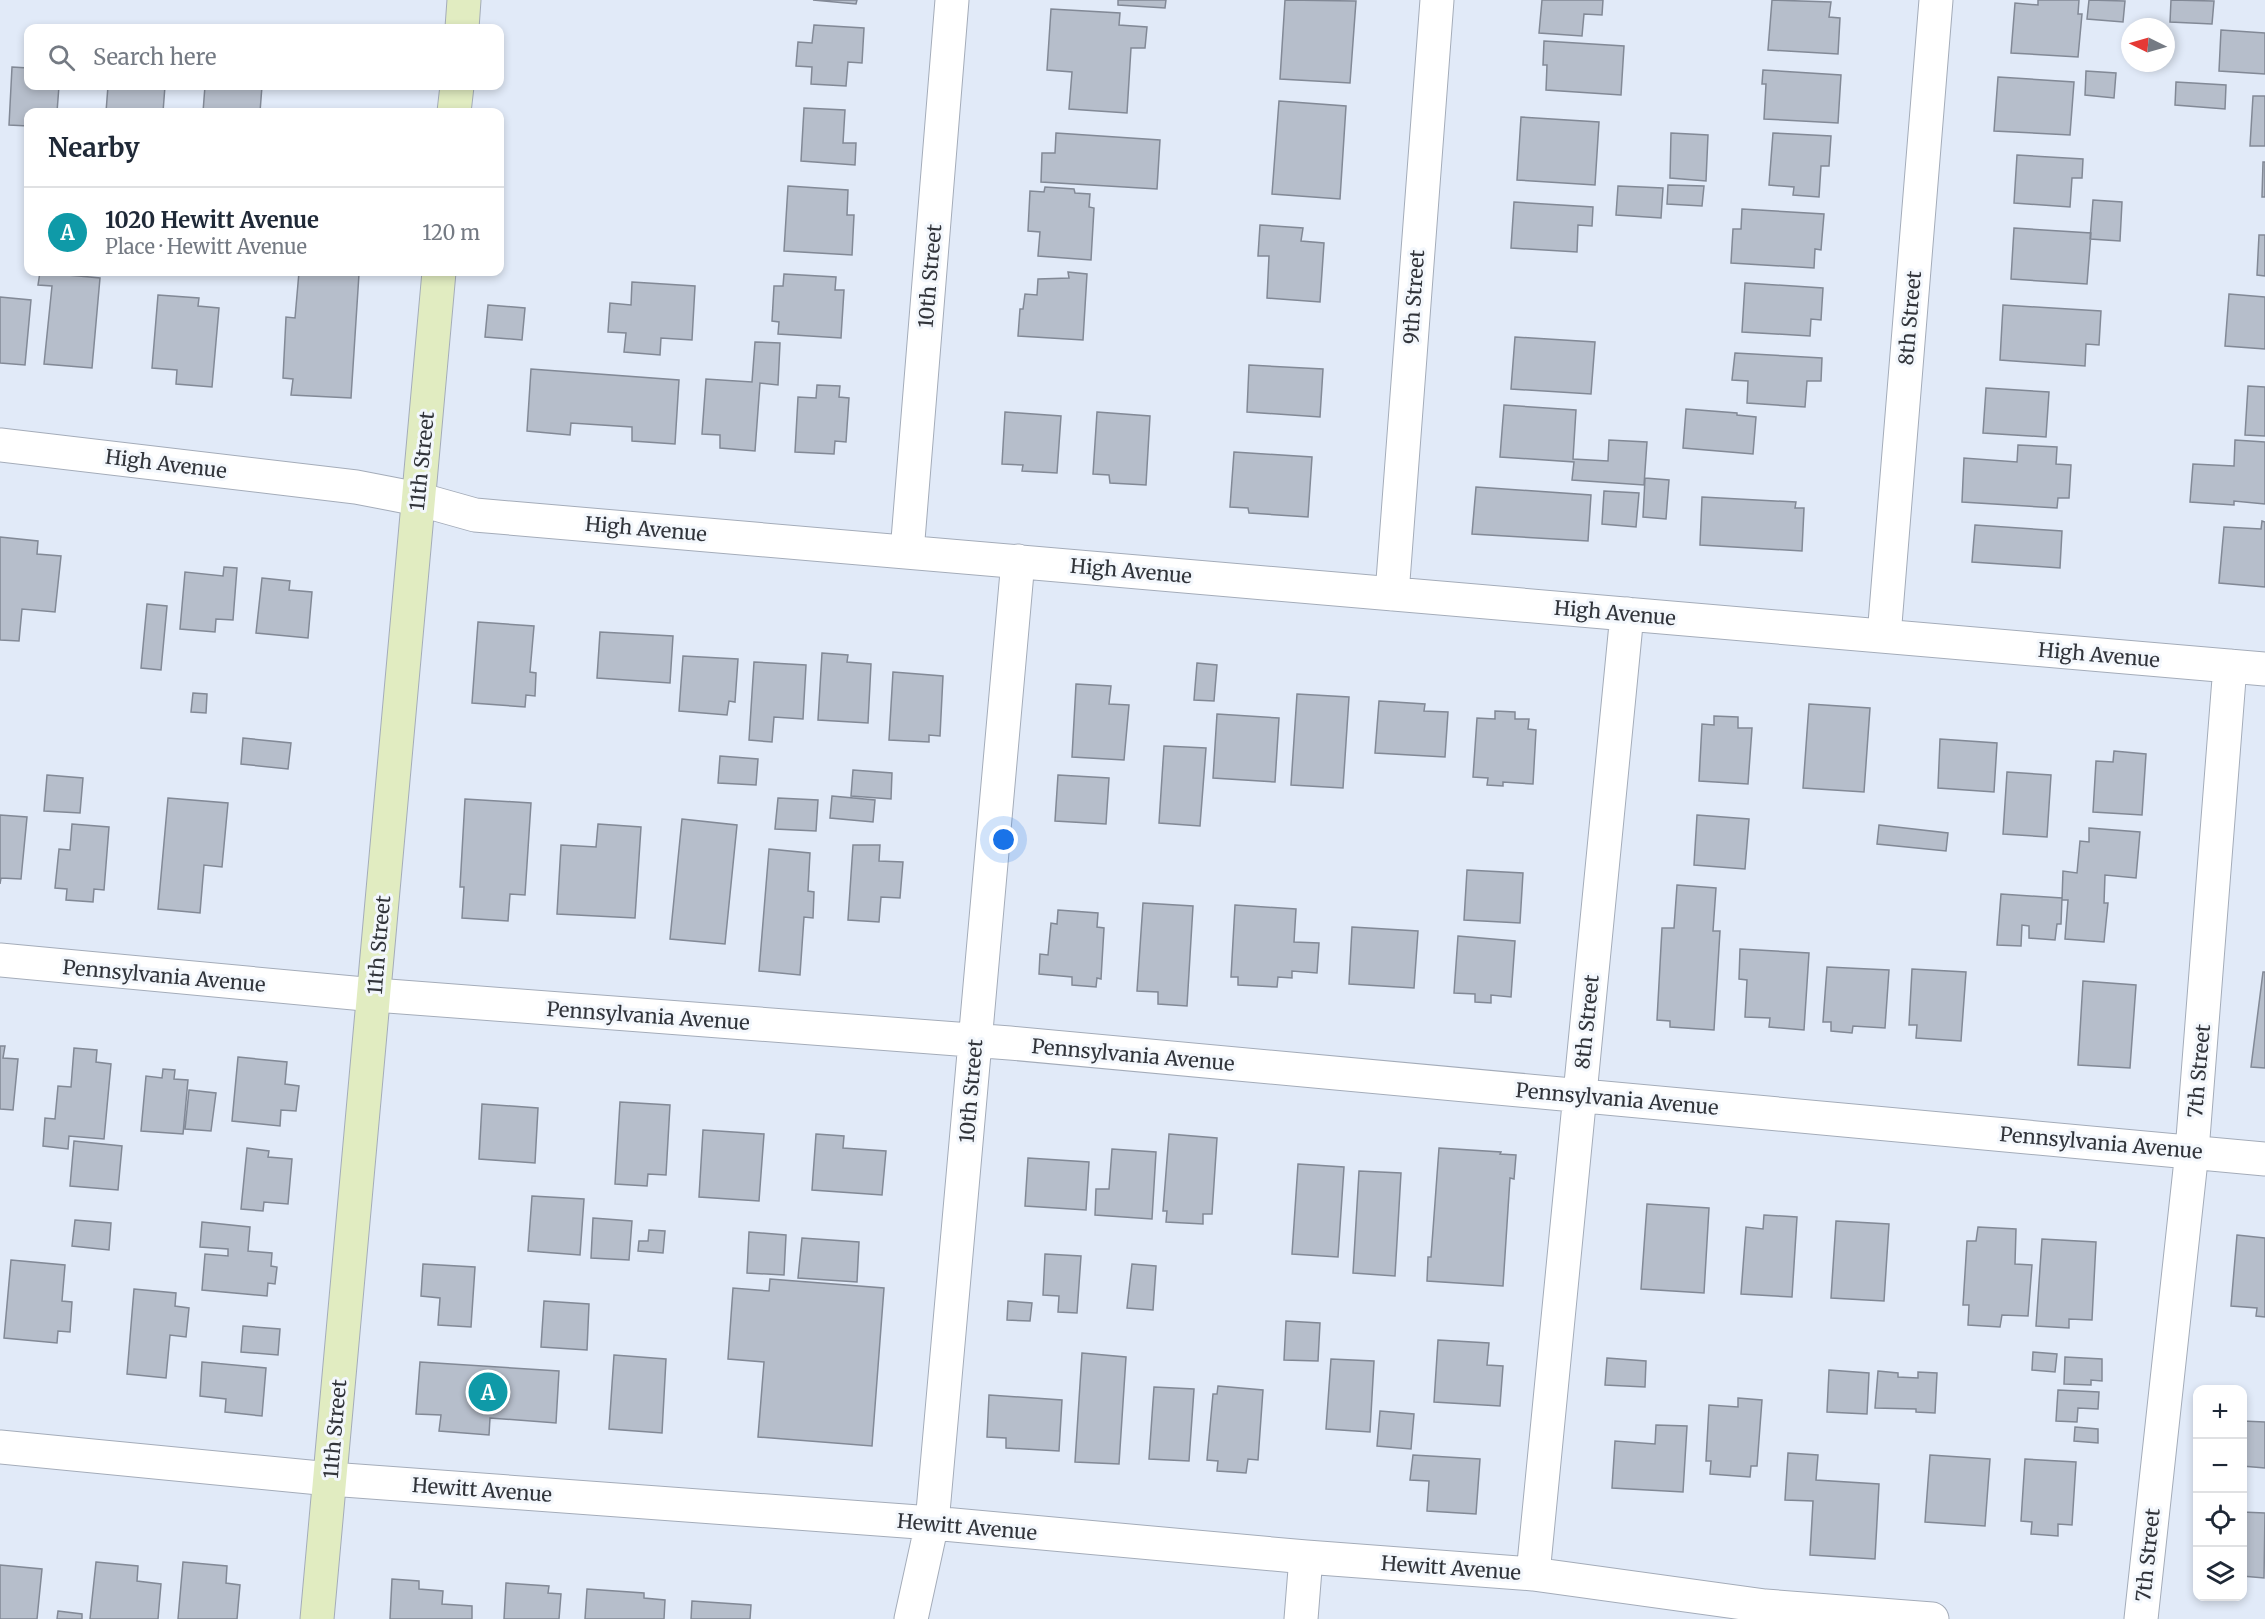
<!DOCTYPE html>
<html lang="en">
<head>
<meta charset="utf-8">
<style>
  body { margin:0; font-family:Merriweather,serif; background:#f6f6f7; color:#1f2937 }
  .controls { position:absolute; right:18px; bottom:18px; display:grid; overflow:hidden; border-radius:12px; box-shadow:0 3px 9px #0003 }
  .controls button { width:54px; height:54px; display:grid; place-items:center; padding:0; border:0; border-bottom:2px solid #e0e1e3; background:#fff; color:#1f2937; font:30px sans-serif }
  .compass { position:absolute; left:2121px; top:18px; width:54px; height:54px; border-radius:50%; background:#fff; box-shadow:0 3px 9px #0003; rotate:275deg }
  .you { position:absolute; left:1004px; top:840px; width:21px; height:21px; margin:-15px; border:4px solid #fff; border-radius:50%; background:#1a73e8; box-shadow:0 0 0 9px #1a73e833 }
  .badge { display:grid; place-items:center; width:39px; height:39px; border-radius:50%; background:#111827; color:#fff; font-size:20px; font-weight:700 }
  .pin { position:absolute; translate:-50% -50%; border:3px solid #fff; box-shadow:0 2px 6px #0006 }
  .list { margin:0; padding:0; list-style:none }
  h2 { display:flex; justify-content:space-between; align-items:center; height:78px; margin:0; padding:0 24px; font-size:26px }
  h2 small { font-size:20px; font-weight:400; color:#747a83 }
  .list li { display:grid; grid-template-columns:39px 1fr auto; gap:18px; align-items:center; box-sizing:border-box; height:90px; padding:0 24px; border-top:2px solid #e0e1e3 }
  .list b { display:block; font-size:22px; white-space:nowrap }
  .list p { margin:0; font-size:20px; white-space:nowrap; color:#747a83 }
  .list em { font-size:20px; font-style:normal; color:#747a83 }
  .icon { flex:none; width:33px; height:33px; fill:none; stroke:currentColor; stroke-width:2; stroke-linecap:round; stroke-linejoin:round }
  .map { position:relative; flex:none; width:2265px; height:1619px; overflow:hidden }
  .search { position:absolute; background:#fff; box-shadow:0 3px 9px #0003; left:24px; top:24px; width:480px; height:66px; display:flex; align-items:center; gap:15px; box-sizing:border-box; padding:0 21px; border-radius:12px; color:#747a83; font-size:22px }
  .panel { position:absolute; background:#fff; box-shadow:0 3px 9px #0003; left:24px; top:108px; width:480px; height:168px; border-radius:12px }
  .map>svg:first-child { display:block }
  .building { fill:#b6becb; stroke:#828996; stroke-width:1.5 }
  .lines { fill:none; stroke-linecap:round; stroke-linejoin:round }
  .minor-casing { stroke:#a4acb9; stroke-width:35 }
  .tertiary-casing { stroke:#a4acb9; stroke-width:35 }
  .secondary-casing { stroke:#a4acb9; stroke-width:35 }
  .minor { stroke:#fff; stroke-width:33 }
  .tertiary { stroke:#fff; stroke-width:33 }
  .secondary { stroke:#e1ecc1; stroke-width:33 }
  .labels { text-anchor:middle; stroke-width:6; stroke-linejoin:round; paint-order:stroke }
  .street-label { font-size:20px; fill:#31343a; stroke:#f3f7fc }
</style>
</head>
<body>
<div class="map">
<svg width="2265" height="1619" viewBox="0 0 2265 1619">
  <rect width="100%" height="100%" fill="#e1eaf8"/>
  <path class="building" d="M813,0H857L856,4Z
    M1118,0H1166L1165,8L1118,5Z
    M1285,0L1356,1L1350,83L1280,79Z
    M1542,0H1603L1602,15L1584,14L1582,36L1539,33Z
    M1772,0L1831,2L1829,17L1840,18L1838,54L1768,50Z
    M2038,0H2079L2078,14H2082L2078,57L2011,53L2015,3L2038,5Z
    M2089,0L2125,1L2123,22L2087,19Z
    M2171,0L2214,1L2212,24L2170,22Z
    M1051,9L1120,13L1119,25L1147,27L1145,48H1131L1127,113L1069,109L1072,72L1047,70Z
    M814,25L864,28L862,63L848,62L846,86L811,84L812,67L796,66L798,42L812,43Z
    M2221,30L2265,33V74L2219,71Z
    M1544,41L1624,46L1621,95L1546,90L1547,65H1543Z
    M12,67L28,68V86H59L57,112H28V126L9,125Z
    M1763,70L1841,75L1838,123L1764,119L1766,84H1762Z
    M2086,71L2116,73L2114,98L2085,95Z
    M1998,77L2074,82L2070,135L1994,131Z
    M2176,82L2226,85L2225,109L2175,105Z
    M108,86H165L163,112H106Z
    M205,86H262L260,112H203Z
    M2253,96H2265V146H2250Z
    M1279,101L1346,106L1340,199L1272,194Z
    M804,108L845,110L843,143H856L855,165L801,161Z
    M1521,117L1599,122L1595,185L1517,180Z
    M1056,133L1160,140L1157,189L1041,182L1042,153H1055Z
    M1671,133L1708,135L1706,181L1670,178Z
    M1773,133L1831,136L1829,166H1821L1819,197L1793,195L1794,187L1769,185Z
    M2017,155L2083,159L2082,178H2072L2070,207L2014,203Z
    M2263,162H2265V197H2262Z
    M1668,185L1704,186L1702,206L1667,204Z
    M788,186L848,190L847,215H854L852,255L784,251Z
    M1618,186L1663,188L1661,218L1616,215Z
    M1045,187L1074,189L1075,193L1090,194L1089,207L1094,208L1091,260L1038,256L1040,232L1028,231L1030,191L1044,192Z
    M2093,200L2122,202L2120,241L2090,239Z
    M1514,202L1593,207L1592,226L1578,225L1577,252L1511,248Z
    M1742,209L1824,214L1821,250L1815,249L1814,268L1731,263L1733,229H1741Z
    M1260,225L1303,228L1301,241L1324,243L1320,302L1267,298L1269,256H1258Z
    M2014,228L2091,233L2087,284L2011,279Z
    M2259,235H2265V276L2257,275Z
    M40,272H59L58,274L100,278L92,368L44,364L52,286L38,285Z
    M299,272L359,274L351,398L291,395L293,379L283,378L286,317L295,318Z
    M1068,272L1087,274L1083,340L1018,336L1020,309H1023L1025,294L1037,295L1038,279L1069,278Z
    M784,274L836,277L835,290H844L841,338L778,334L779,322L772,321L774,286H783Z
    M632,282L695,286L692,340L661,338L660,355L624,352L626,333L608,332L610,303L631,305Z
    M1745,283L1823,288L1821,320L1811,319L1810,336L1742,332Z
    M2229,294L2265,297V349L2225,346Z
    M158,295L199,298L198,306L219,308L212,387L176,384L177,370L152,368Z
    M0,297L31,300L25,365L0,363Z
    M488,305L525,308L522,340L485,337Z
    M2003,305L2101,311L2099,345L2086,344L2085,366L2000,360Z
    M1515,337L1595,342L1591,394L1511,389Z
    M755,342L780,343L778,385L760,383L755,451L720,448V435L702,434L706,379L752,382Z
    M1735,353L1822,358L1821,381H1807L1805,407L1747,403L1748,381L1732,380Z
    M1249,365L1323,369L1320,417L1247,412Z
    M531,369L679,380L675,444L632,441V427L571,423L570,435L527,431Z
    M817,385L840,386L839,397L849,398L846,442L835,441L834,454L795,452L798,397L816,398Z
    M2248,386L2265,387V436L2245,435Z
    M1986,388L2049,392L2046,437L1983,433Z
    M1504,405L1576,410L1573,459L1608,461L1609,440L1647,442L1644,485L1572,480L1574,462L1500,457Z
    M1686,409L1737,413V415L1756,417L1753,454L1683,448Z
    M1005,412L1061,416L1057,473L1022,471L1023,465L1002,464Z
    M1097,412L1150,416L1146,485L1110,483L1109,475L1093,474Z
    M2235,440L2265,442V504L2234,501V505L2190,502L2193,464L2234,466Z
    M2018,445L2057,447L2056,464L2071,465L2069,498H2058L2057,508L1962,502L1964,458L2017,462Z
    M1234,452L1312,457L1308,517L1249,513L1248,508L1230,507Z
    M1645,478L1669,480L1666,519L1643,517Z
    M1476,487L1591,495L1588,541L1472,534Z
    M1604,491L1639,493L1636,527L1602,524Z
    M1702,497L1796,502L1795,508H1804L1802,551L1700,545Z
    M2262,521L2265,522V587L2219,583L2224,527L2261,529Z
    M1975,525L2062,531L2060,568L1972,562Z
    M0,537L38,541L37,554L61,556L55,612L22,609L19,641L0,640Z
    M224,567L237,568L233,620L216,619L215,632L180,629L185,572L223,576Z
    M262,578L290,581L289,590L312,592L308,638L256,633Z
    M147,604L167,606L161,670L141,668Z
    M478,622L534,626L530,672L536,673L535,696L526,695L525,707L472,703Z
    M600,632L673,636L670,683L597,678Z
    M822,653L848,655L847,662L871,664L868,723L818,720Z
    M683,656L738,659L735,702L729,701L727,715L679,711Z
    M754,662L806,665L803,719L774,717L772,742L749,740Z
    M1197,663L1217,665L1214,701L1194,700Z
    M893,672L943,676L940,736L929,735V742L889,740Z
    M1076,684L1111,686L1109,704L1129,705L1124,760L1072,757Z
    M193,693L207,694L206,713L191,712Z
    M1297,694L1349,697L1343,788L1291,785Z
    M1379,701L1425,704L1424,711L1448,712L1445,757L1375,753Z
    M1809,704L1870,708L1864,792L1803,788Z
    M1495,711L1515,712V719H1529L1528,729L1536,730L1533,784L1503,782V786L1487,785L1488,778L1473,777L1477,718L1495,719Z
    M1217,714L1279,718L1275,782L1213,778Z
    M1714,716L1738,717V728H1752L1748,784L1699,781L1702,724L1714,725Z
    M243,738L291,743L288,769L241,764Z
    M1940,739L1997,743L1994,792L1938,788Z
    M1164,746L1206,748L1200,826L1159,823Z
    M2114,751L2146,754L2142,815L2093,812L2096,761L2113,762Z
    M720,756L758,759L756,785L718,783Z
    M853,770L892,773L891,799L851,796Z
    M2007,772L2051,775L2047,837L2003,834Z
    M47,775L83,778L80,813L44,811Z
    M1058,775L1109,778L1106,824L1055,821Z
    M832,796L875,800L873,822L830,818Z
    M168,798L228,803L222,867L204,865L200,913L158,909Z
    M778,798L818,800L816,831L775,829Z
    M465,799L531,803L525,895L510,894L508,921L462,918L464,887H460Z
    M0,815L27,817L21,879L1,878L0,884Z
    M1697,815L1749,819L1745,869L1694,865Z
    M682,819L737,825L725,944L670,939Z
    M72,824L109,827L104,890L94,889L93,902L66,900L67,889L55,888L59,849L70,850Z
    M598,824L641,827L635,918L557,914L561,845L596,847Z
    M1879,825L1948,833L1946,851L1877,844Z
    M2089,828L2140,832L2136,878L2105,875L2104,903H2108L2104,942L2065,939L2068,900H2062L2063,871L2077,873L2080,841L2089,842Z
    M853,845H880L879,861L903,862L900,898L881,897L879,922L848,920Z
    M769,849L810,853L808,891L814,892L813,918L804,917L800,975L759,971Z
    M1467,870L1523,873L1520,923L1464,920Z
    M1677,885L1716,888L1713,931H1720L1714,1030L1670,1027V1021L1657,1020L1662,928H1674Z
    M2001,894L2062,898L2061,924H2057L2055,940L2029,938V926L2022,925L2021,946L1997,945Z
    M1143,903L1193,906L1187,1006L1158,1004V992L1137,991Z
    M1235,905L1296,909L1294,942L1319,943L1317,973L1292,971V978L1278,977L1277,987L1238,985V977H1231Z
    M1058,910L1098,913L1097,927L1104,928L1101,979L1097,978L1096,987L1072,985V977L1039,974L1040,954L1048,955L1051,923L1057,924Z
    M1352,927L1418,931L1414,988L1349,984Z
    M1458,936L1515,941L1511,997L1491,995V1003L1475,1002V994L1454,993Z
    M1740,949L1809,953L1804,1030L1769,1027L1770,1018L1745,1017L1747,980L1739,979Z
    M1827,967L1889,970L1885,1028L1853,1026L1852,1033L1831,1031V1022H1823Z
    M1912,969L1966,972L1961,1041L1916,1038L1917,1025H1909Z
    M2263,972H2265V1068L2251,1067Z
    M2083,981L2136,985L2130,1068L2078,1065Z
    M0,1046H5L3,1058L18,1059L13,1110L0,1109Z
    M74,1048L97,1050L96,1062L111,1064L104,1139L69,1136L68,1149L43,1146L45,1118L55,1119L58,1086L71,1087Z
    M238,1057L287,1062L285,1084L299,1086L296,1111L281,1110L280,1126L232,1121Z
    M163,1069L175,1070L174,1079L188,1080L183,1134L141,1131L146,1076L162,1078Z
    M189,1090L216,1093L211,1131L185,1129Z
    M620,1102L670,1105L666,1175L648,1174L647,1186L615,1184Z
    M482,1104L538,1108L535,1163L479,1159Z
    M703,1130L764,1134L759,1201L699,1197Z
    M816,1134L844,1136L843,1148L886,1151L882,1195L812,1190Z
    M1169,1134L1217,1138L1212,1214H1203V1224L1166,1222L1167,1211H1163Z
    M74,1141L122,1146L118,1190L70,1186Z
    M247,1148L269,1151L268,1157L292,1159L288,1204L264,1202L263,1211L241,1209Z
    M1439,1148L1501,1152L1500,1154L1516,1155L1514,1179L1510,1178L1503,1286L1427,1281L1428,1257H1431Z
    M1112,1149L1156,1152L1152,1219L1095,1215L1096,1189H1109Z
    M1028,1158L1089,1162L1086,1210L1025,1206Z
    M1298,1164L1344,1167L1338,1257L1292,1254Z
    M1359,1171L1401,1173L1395,1276L1353,1273Z
    M532,1196L584,1199L580,1255L528,1251Z
    M1647,1204L1709,1208L1704,1293L1641,1289Z
    M1764,1215L1797,1217L1792,1297L1741,1294L1746,1227L1763,1229Z
    M593,1218L632,1221L629,1260L591,1258Z
    M75,1220L111,1223L109,1250L72,1246Z
    M1836,1221L1889,1224L1884,1301L1831,1298Z
    M202,1222L250,1227L248,1251L272,1253L271,1266L277,1267L275,1284L268,1283L267,1296L202,1290L205,1254L228,1256V1249L200,1247Z
    M1978,1227L2016,1229L2015,1264L2032,1265L2028,1316L2002,1315L2000,1327L1968,1325L1969,1305H1963L1967,1241H1976Z
    M649,1230L665,1231L663,1253L638,1251L639,1241H648Z
    M749,1232L786,1235L784,1275L747,1273Z
    M2237,1235L2265,1238V1317L2256,1316L2257,1308L2231,1306Z
    M802,1238L859,1242L857,1282L798,1278Z
    M2042,1239L2096,1242L2092,1320L2069,1319V1328L2036,1326Z
    M1045,1254L1081,1256L1077,1313L1058,1312L1059,1296L1043,1295Z
    M11,1260L65,1265L62,1301L72,1302L70,1332L58,1331L57,1343L4,1338Z
    M423,1264L475,1267L471,1327L438,1325L440,1298L421,1296Z
    M1132,1264L1156,1266L1153,1310L1127,1308Z
    M770,1279L884,1288L872,1446L758,1437L764,1362L728,1359L733,1288L769,1291Z
    M134,1289L176,1293L175,1306L189,1308L186,1337L170,1335L166,1378L127,1374Z
    M544,1301L589,1304L587,1350L541,1347Z
    M1008,1301L1032,1303L1030,1321L1007,1320Z
    M1286,1321L1320,1323L1318,1361L1284,1360Z
    M243,1326L280,1329L278,1355L241,1352Z
    M1438,1340L1489,1343L1487,1365L1503,1366L1500,1406L1434,1402Z
    M2033,1352L2057,1354L2055,1372L2032,1370Z
    M1082,1353L1126,1357L1119,1464L1075,1462Z
    M614,1355L666,1359L662,1433L609,1429Z
    M2065,1357L2102,1359V1381L2091,1380V1385L2064,1384Z
    M1607,1358L1646,1361L1645,1387L1605,1385Z
    M1331,1359L1374,1361L1370,1432L1326,1429Z
    M202,1362L266,1368L262,1416L225,1412L226,1399L200,1396Z
    M420,1362L559,1371L556,1423L490,1418L489,1435L439,1431L441,1415L416,1414Z
    M1829,1370L1869,1373L1867,1414L1827,1412Z
    M1878,1371L1898,1373V1377L1918,1378V1372L1937,1373L1935,1413L1916,1412V1409L1875,1408Z
    M1218,1386L1263,1390L1258,1460L1248,1459L1246,1473L1217,1471L1218,1461L1207,1460L1213,1394H1217Z
    M1154,1387L1194,1389L1189,1461L1149,1459Z
    M2058,1390L2099,1392L2098,1409L2078,1408L2077,1422L2056,1421Z
    M989,1395L1062,1400L1059,1451L1006,1448V1438L987,1437Z
    M1738,1398L1762,1400L1757,1466H1751L1750,1477L1710,1474L1711,1461H1706L1709,1405L1738,1407Z
    M1380,1411L1414,1414L1411,1449L1377,1446Z
    M2242,1421L2265,1422V1468L2242,1466Z
    M1656,1425L1687,1426L1683,1492L1612,1488L1615,1441L1655,1444Z
    M2075,1427L2098,1429V1443L2074,1441Z
    M1788,1453L1818,1455L1816,1480L1879,1484L1875,1559L1810,1555L1813,1501L1785,1500Z
    M1413,1455L1480,1459L1476,1514L1427,1511L1429,1481L1410,1480Z
    M1930,1455L1990,1459L1985,1526L1925,1522Z
    M2025,1459L2076,1462L2072,1525L2058,1524V1536L2031,1534L2032,1522L2021,1521Z
    M2242,1512L2265,1513L2264,1578L2242,1576Z
    M96,1562L138,1566L137,1581L161,1584L158,1619H90Z
    M183,1562L227,1566L226,1583L240,1585L237,1619H178Z
    M0,1565L42,1569L37,1619H0Z
    M392,1579L419,1581V1589L443,1591L442,1604L472,1606V1619H390Z
    M506,1583L549,1586L548,1593L561,1594L559,1619H504Z
    M587,1589L644,1593V1598L665,1600L664,1619H585Z
    M692,1601L751,1605L750,1619H691Z
    M58,1611L82,1614V1619H57Z"/>
  <g class="lines">
    <g class="minor-casing">
      <path id="minor" d="M418,499L475,515L2265,669
        M907,552L952,0
        M1392,594L1437,0
        M1884,636L1936,0
        M0,960L375,995L1010,1043L2265,1159
        M0,1447L330,1479L932,1523L1306,1557L1533,1574L1765,1606L1932,1619
        M1533,1574L1627,614
        M911,1619L932,1523L1018,561
        M1301,1619L1306,1557
        M2141,1619L2192,1151L2230,666"/>
    </g>
    <g class="tertiary-casing">
      <path id="tertiary" d="M0,445L356,487L418,499"/>
    </g>
    <g class="secondary-casing">
      <path id="secondary" d="M462,28L464,0
        M454,112L457,86
        M317,1619L439,272"/>
    </g>
    <use href="#minor" class="minor"/>
    <use href="#tertiary" class="tertiary"/>
    <use href="#secondary" class="secondary"/>
  </g>
  <g class="labels">
    <g class="street-label">
      <text transform="translate(930 276) rotate(-85)" y="7">10th Street</text>
      <text transform="translate(1414 297) rotate(-86)" y="7">9th Street</text>
      <text transform="translate(1910 318) rotate(-85)" y="7">8th Street</text>
      <text transform="translate(422 461) rotate(-84)" y="7">11th Street</text>
      <text transform="translate(166 464) rotate(7)" y="7">High Avenue</text>
      <text transform="translate(646 529) rotate(5)" y="7">High Avenue</text>
      <text transform="translate(1131 571) rotate(5)" y="7">High Avenue</text>
      <text transform="translate(1615 613) rotate(5)" y="7">High Avenue</text>
      <text transform="translate(2099 655) rotate(5)" y="7">High Avenue</text>
      <text transform="translate(379 945) rotate(-85)" y="7">11th Street</text>
      <text transform="translate(164 976) rotate(5)" y="7">Pennsylvania Avenue</text>
      <text transform="translate(648 1016) rotate(4)" y="7">Pennsylvania Avenue</text>
      <text transform="translate(1587 1022) rotate(-84)" y="7">8th Street</text>
      <text transform="translate(1133 1055) rotate(5)" y="7">Pennsylvania Avenue</text>
      <text transform="translate(2199 1071) rotate(-85)" y="7">7th Street</text>
      <text transform="translate(971 1091) rotate(-85)" y="7">10th Street</text>
      <text transform="translate(1617 1099) rotate(5)" y="7">Pennsylvania Avenue</text>
      <text transform="translate(2101 1143) rotate(5)" y="7">Pennsylvania Avenue</text>
      <text transform="translate(335 1429) rotate(-85)" y="7">11th Street</text>
      <text transform="translate(482 1490) rotate(4)" y="7">Hewitt Avenue</text>
      <text transform="translate(967 1527) rotate(5)" y="7">Hewitt Avenue</text>
      <text transform="translate(2148 1555) rotate(-84)" y="7">7th Street</text>
      <text transform="translate(1451 1568) rotate(4)" y="7">Hewitt Avenue</text>
    </g>
  </g>
</svg>
<div class="controls">
<button>+</button>
<button>−</button>
<button><svg class="icon" aria-label="locate" viewBox="0 0 24 24"><circle cx="12" cy="12" r="6"/><path d="M12 2v4M12 18v4M2 12h4M18 12h4"/></svg></button>
<button><svg class="icon" aria-label="layers" viewBox="0 0 24 24"><path d="M12 4l9 5-9 5-9-5zM3 14l9 5 9-5"/></svg></button>
</div>
<svg class="compass" viewBox="-18 -18 36 36"><path d="M0-13l5 13h-10z" fill="#e53935"/><path d="M0 13l5-13h-10z" fill="#747a83"/></svg>
<div class="you"></div>
<div class="pin badge" style="left:488px;top:1392px;background:#0f9aa8">A</div>
<div class="search"><svg class="icon" aria-label="search" viewBox="0 0 24 24"><circle cx="10" cy="10" r="6"/><path d="M15 15l6 6"/></svg>Search here</div>
<section class="panel">
<h2>Nearby<small></small></h2>
<ul class="list">
<li><span class="badge" style="background:#0f9aa8">A</span><div><b>1020 Hewitt Avenue</b><p>Place · Hewitt Avenue</p></div><em>120 m</em></li>
</ul>
</section>
</div>
</body>
</html>
